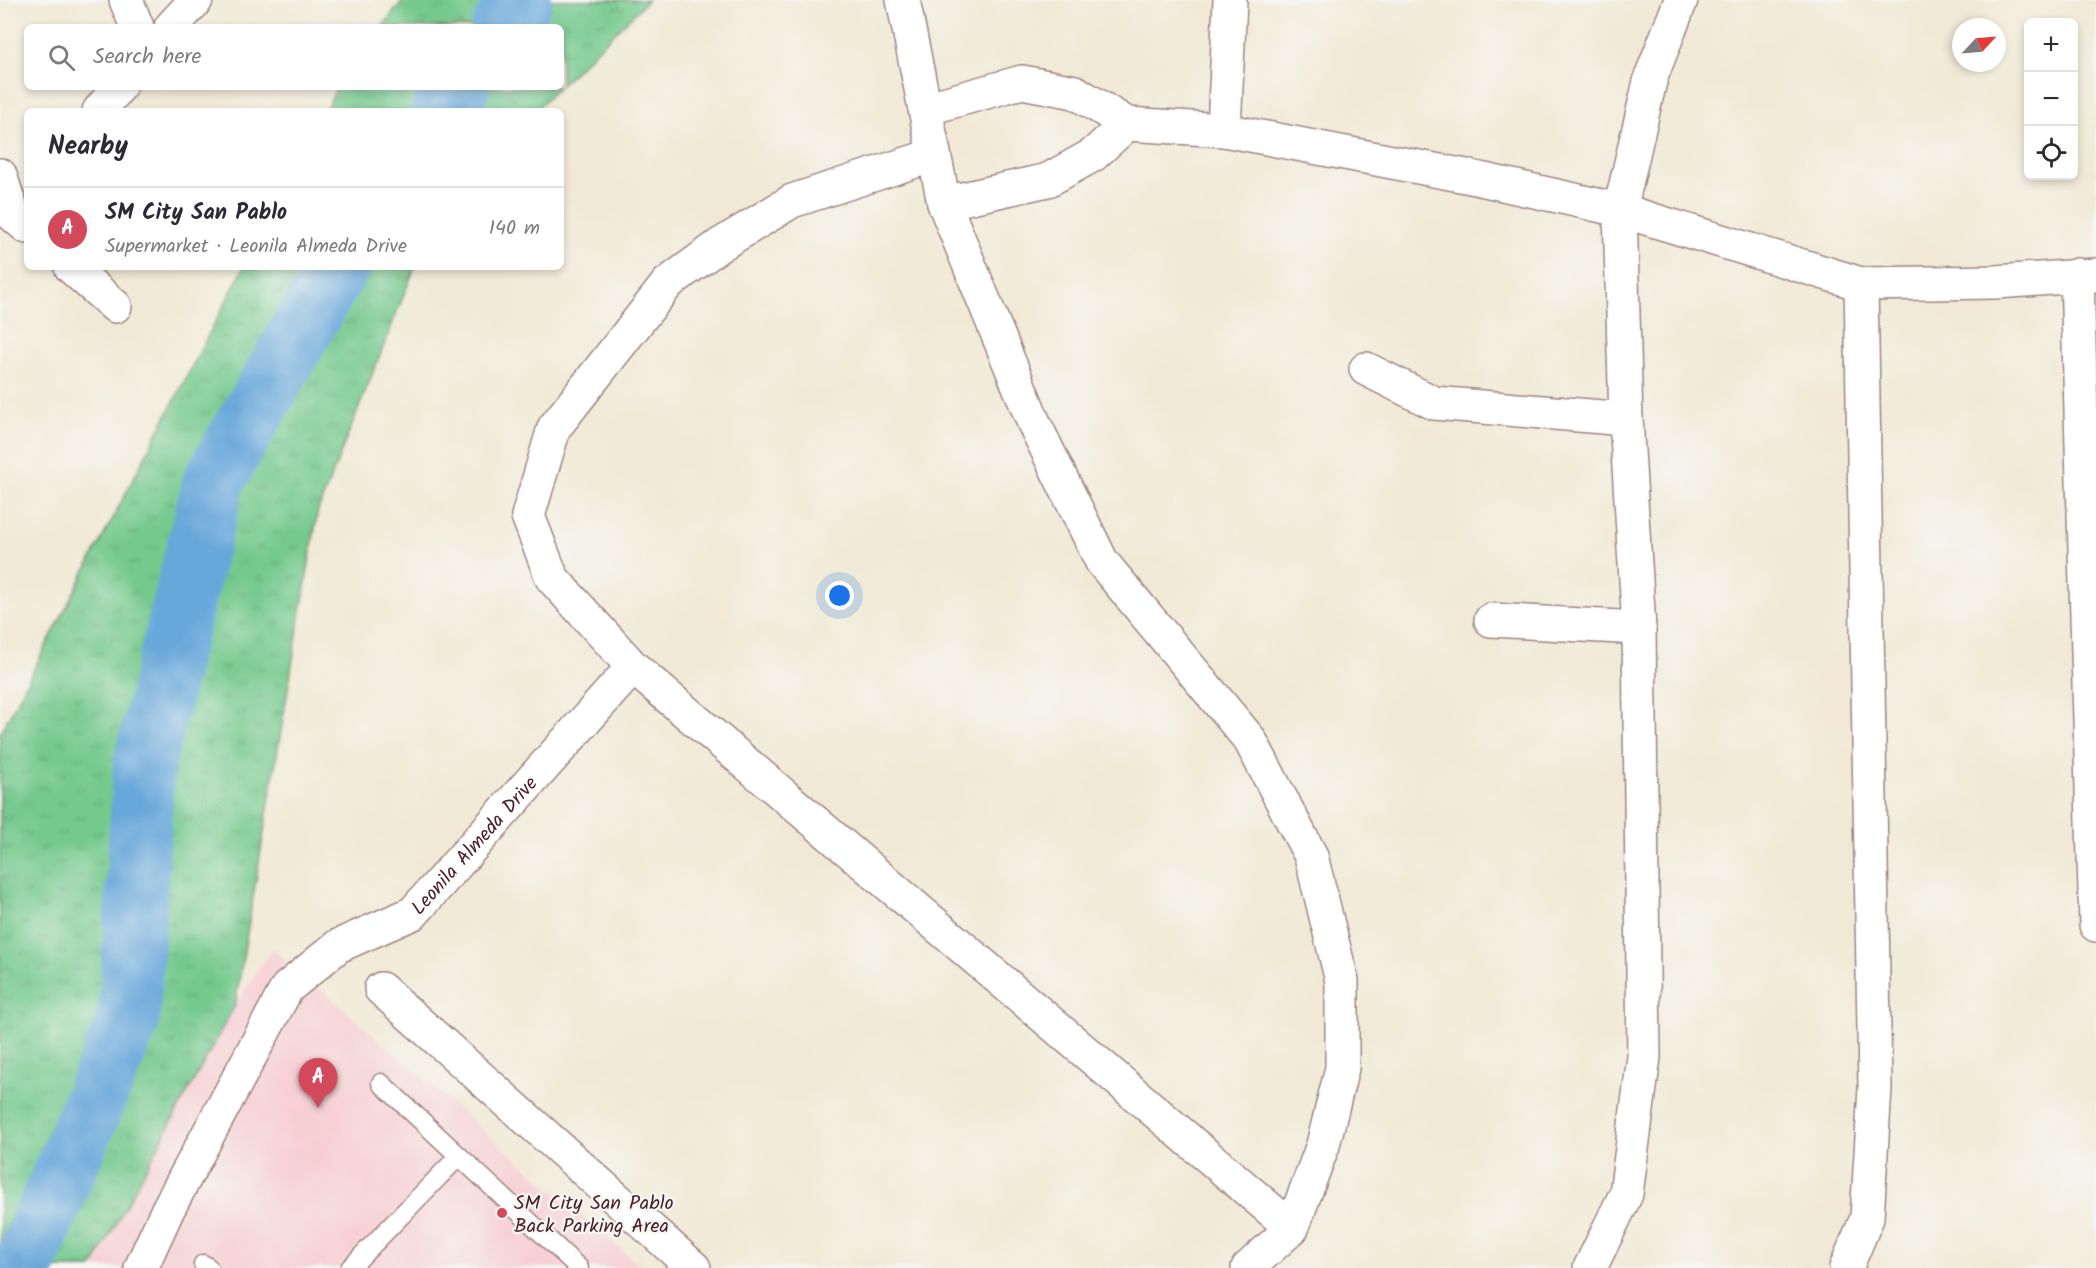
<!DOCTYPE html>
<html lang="en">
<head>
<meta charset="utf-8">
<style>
  body { margin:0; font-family:Kalam,sans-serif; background:#f7f7f7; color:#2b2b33 }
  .controls { position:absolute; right:18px; top:18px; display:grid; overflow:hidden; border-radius:9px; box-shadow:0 3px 9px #0003 }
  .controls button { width:54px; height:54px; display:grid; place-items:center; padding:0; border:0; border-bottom:2px solid #e1e1e2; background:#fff; color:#2b2b33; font:30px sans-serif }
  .compass { position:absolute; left:1952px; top:18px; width:54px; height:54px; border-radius:50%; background:#fff; box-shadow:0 3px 9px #0003; rotate:64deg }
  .you { position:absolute; left:840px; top:596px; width:21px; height:21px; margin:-15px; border:4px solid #fff; border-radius:50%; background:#1a73e8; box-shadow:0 0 0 9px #1a73e833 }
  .badge { display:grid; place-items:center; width:39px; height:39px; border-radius:50%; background:#d1495b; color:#fff; font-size:20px; font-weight:700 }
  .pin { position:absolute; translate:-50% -50px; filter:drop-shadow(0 2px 3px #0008) }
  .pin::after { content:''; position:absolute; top:32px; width:21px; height:18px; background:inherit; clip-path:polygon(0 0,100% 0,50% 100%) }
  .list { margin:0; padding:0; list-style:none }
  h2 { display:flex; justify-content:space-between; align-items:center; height:78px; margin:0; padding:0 24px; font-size:26px }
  h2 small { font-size:20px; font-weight:400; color:#7c7c81 }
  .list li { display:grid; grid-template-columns:39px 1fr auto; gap:18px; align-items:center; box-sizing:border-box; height:84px; padding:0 24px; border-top:2px solid #e1e1e2 }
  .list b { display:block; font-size:22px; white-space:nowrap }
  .list p { margin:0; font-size:20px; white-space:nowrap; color:#7c7c81 }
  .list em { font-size:20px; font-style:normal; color:#7c7c81 }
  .icon { flex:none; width:33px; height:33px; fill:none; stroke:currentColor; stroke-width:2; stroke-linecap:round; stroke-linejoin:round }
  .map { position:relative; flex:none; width:2096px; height:1268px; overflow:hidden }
  .search { position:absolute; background:#fff; box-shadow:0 3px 9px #0003; left:24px; top:24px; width:540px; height:66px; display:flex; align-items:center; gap:15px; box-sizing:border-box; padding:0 21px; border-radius:9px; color:#7c7c81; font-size:22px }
  .panel { position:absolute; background:#fff; box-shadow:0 3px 9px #0003; left:24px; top:108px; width:540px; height:162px; border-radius:9px }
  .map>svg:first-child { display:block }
  .built { fill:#f7cfd3 }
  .grass { fill:url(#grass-tufts); stroke:#60745c; stroke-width:1.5 }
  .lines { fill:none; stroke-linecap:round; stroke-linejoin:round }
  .river { stroke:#68a7da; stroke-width:62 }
  .lane-casing { stroke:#9e8480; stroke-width:21 }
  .street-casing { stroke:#9e8480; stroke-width:36 }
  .lane { stroke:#fff; stroke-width:18 }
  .street { stroke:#fff; stroke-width:33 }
  .poi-dot { fill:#d1495b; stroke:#f6f6f2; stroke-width:2 }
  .labels { text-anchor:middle; stroke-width:4.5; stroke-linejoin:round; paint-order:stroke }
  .street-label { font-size:20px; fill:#4a1f2b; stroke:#f6f6f2 }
  .poi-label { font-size:20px; fill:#4a1f2b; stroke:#f6f6f2; text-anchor:start }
</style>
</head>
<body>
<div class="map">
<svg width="2096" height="1268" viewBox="0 0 2096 1268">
  <defs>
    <pattern id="grass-tufts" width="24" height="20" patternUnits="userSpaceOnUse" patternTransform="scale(1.5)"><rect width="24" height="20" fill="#75c98d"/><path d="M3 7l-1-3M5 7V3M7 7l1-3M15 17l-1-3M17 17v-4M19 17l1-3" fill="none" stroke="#67ac7a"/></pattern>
  </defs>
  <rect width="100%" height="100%" fill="#f6f6f2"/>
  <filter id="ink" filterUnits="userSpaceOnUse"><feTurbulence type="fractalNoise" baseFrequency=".0167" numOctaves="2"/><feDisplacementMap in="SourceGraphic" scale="12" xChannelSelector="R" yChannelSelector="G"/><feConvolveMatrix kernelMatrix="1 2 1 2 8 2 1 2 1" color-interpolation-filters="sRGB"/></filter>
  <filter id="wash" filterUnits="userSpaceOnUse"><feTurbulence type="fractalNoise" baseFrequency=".008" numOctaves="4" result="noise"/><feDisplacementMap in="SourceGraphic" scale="24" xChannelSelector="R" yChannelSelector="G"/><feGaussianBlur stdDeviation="1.35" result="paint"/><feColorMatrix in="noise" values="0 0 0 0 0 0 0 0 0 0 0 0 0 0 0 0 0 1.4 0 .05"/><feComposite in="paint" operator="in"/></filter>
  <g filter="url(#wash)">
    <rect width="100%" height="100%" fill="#f1e9d5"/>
    <path class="built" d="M273,948L642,1268H92L235,1005Z"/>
    <path class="grass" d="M403,0H648L561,85V27H382Z
      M337,87H559L534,111H325Z
      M244,267H415L318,510L235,1005L92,1268H0V734Z"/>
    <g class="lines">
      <path class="river" d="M502,27L521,0
        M442,111L459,87
        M23,1268L129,1019L144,763L214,480L338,267"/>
    </g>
  </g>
  <g filter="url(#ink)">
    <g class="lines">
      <g class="lane-casing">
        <path id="lane" d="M381,1083L579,1268
          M203,1264L209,1268
          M350,1268L459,1156"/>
      </g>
      <g class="street-casing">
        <g id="street">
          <path d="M126,0L137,27"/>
          <path d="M903,0L944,203L1034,423L1102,562L1250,740L1311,856L1342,981V1068L1323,1145L1292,1228L1248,1268"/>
          <path d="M171,27L196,0"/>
          <path d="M925,109L1022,82L1075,92L1127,124L1224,130L1471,177L1620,210L1861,284L1996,282L2096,275"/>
          <path d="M99,111L119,87"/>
          <path d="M1224,130L1230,0"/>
          <path d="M934,155L792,201L720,245L668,283L554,428L528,516L552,578L633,667L1292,1228"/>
          <path d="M0,175L13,215L27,227"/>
          <path d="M944,203L1048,180L1093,155L1127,124"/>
          <path d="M71,267L115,306"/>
          <path d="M2077,275L2096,925"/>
          <path d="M1366,369L1434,403L1626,419"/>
          <path d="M1491,620L1639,628"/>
          <path d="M381,989L694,1268"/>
          <path id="s1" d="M141,1268L168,1209L287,988L338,946L413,913L633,667"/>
          <path d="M1590,1268L1626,1194L1644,1057L1639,628L1626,419L1620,210L1651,77L1681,0"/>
          <path d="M1846,1268L1867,1218L1875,1088L1861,284"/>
        </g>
      </g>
      <use href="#lane" class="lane"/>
      <use href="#street" class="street"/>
    </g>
  </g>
  <circle class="poi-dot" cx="502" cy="1213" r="6"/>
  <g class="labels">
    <g class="street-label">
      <text dy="7" stroke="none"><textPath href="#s1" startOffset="555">Leonila Almeda Drive</textPath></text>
    </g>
    <g class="poi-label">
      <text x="514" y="1209">SM City San Pablo<tspan x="514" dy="23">Back Parking Area</tspan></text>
    </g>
  </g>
</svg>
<div class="controls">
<button>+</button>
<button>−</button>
<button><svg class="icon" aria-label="locate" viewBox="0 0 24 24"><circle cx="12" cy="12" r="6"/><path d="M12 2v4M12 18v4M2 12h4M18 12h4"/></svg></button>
</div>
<svg class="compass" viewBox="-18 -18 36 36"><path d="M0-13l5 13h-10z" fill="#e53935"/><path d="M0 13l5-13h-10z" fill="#7c7c81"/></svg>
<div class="you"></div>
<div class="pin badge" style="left:318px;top:1108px">A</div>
<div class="search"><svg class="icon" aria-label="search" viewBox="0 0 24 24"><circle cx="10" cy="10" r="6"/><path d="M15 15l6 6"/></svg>Search here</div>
<section class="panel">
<h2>Nearby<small></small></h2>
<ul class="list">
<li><span class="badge">A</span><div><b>SM City San Pablo</b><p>Supermarket · Leonila Almeda Drive</p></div><em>140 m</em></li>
</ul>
</section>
</div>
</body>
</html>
